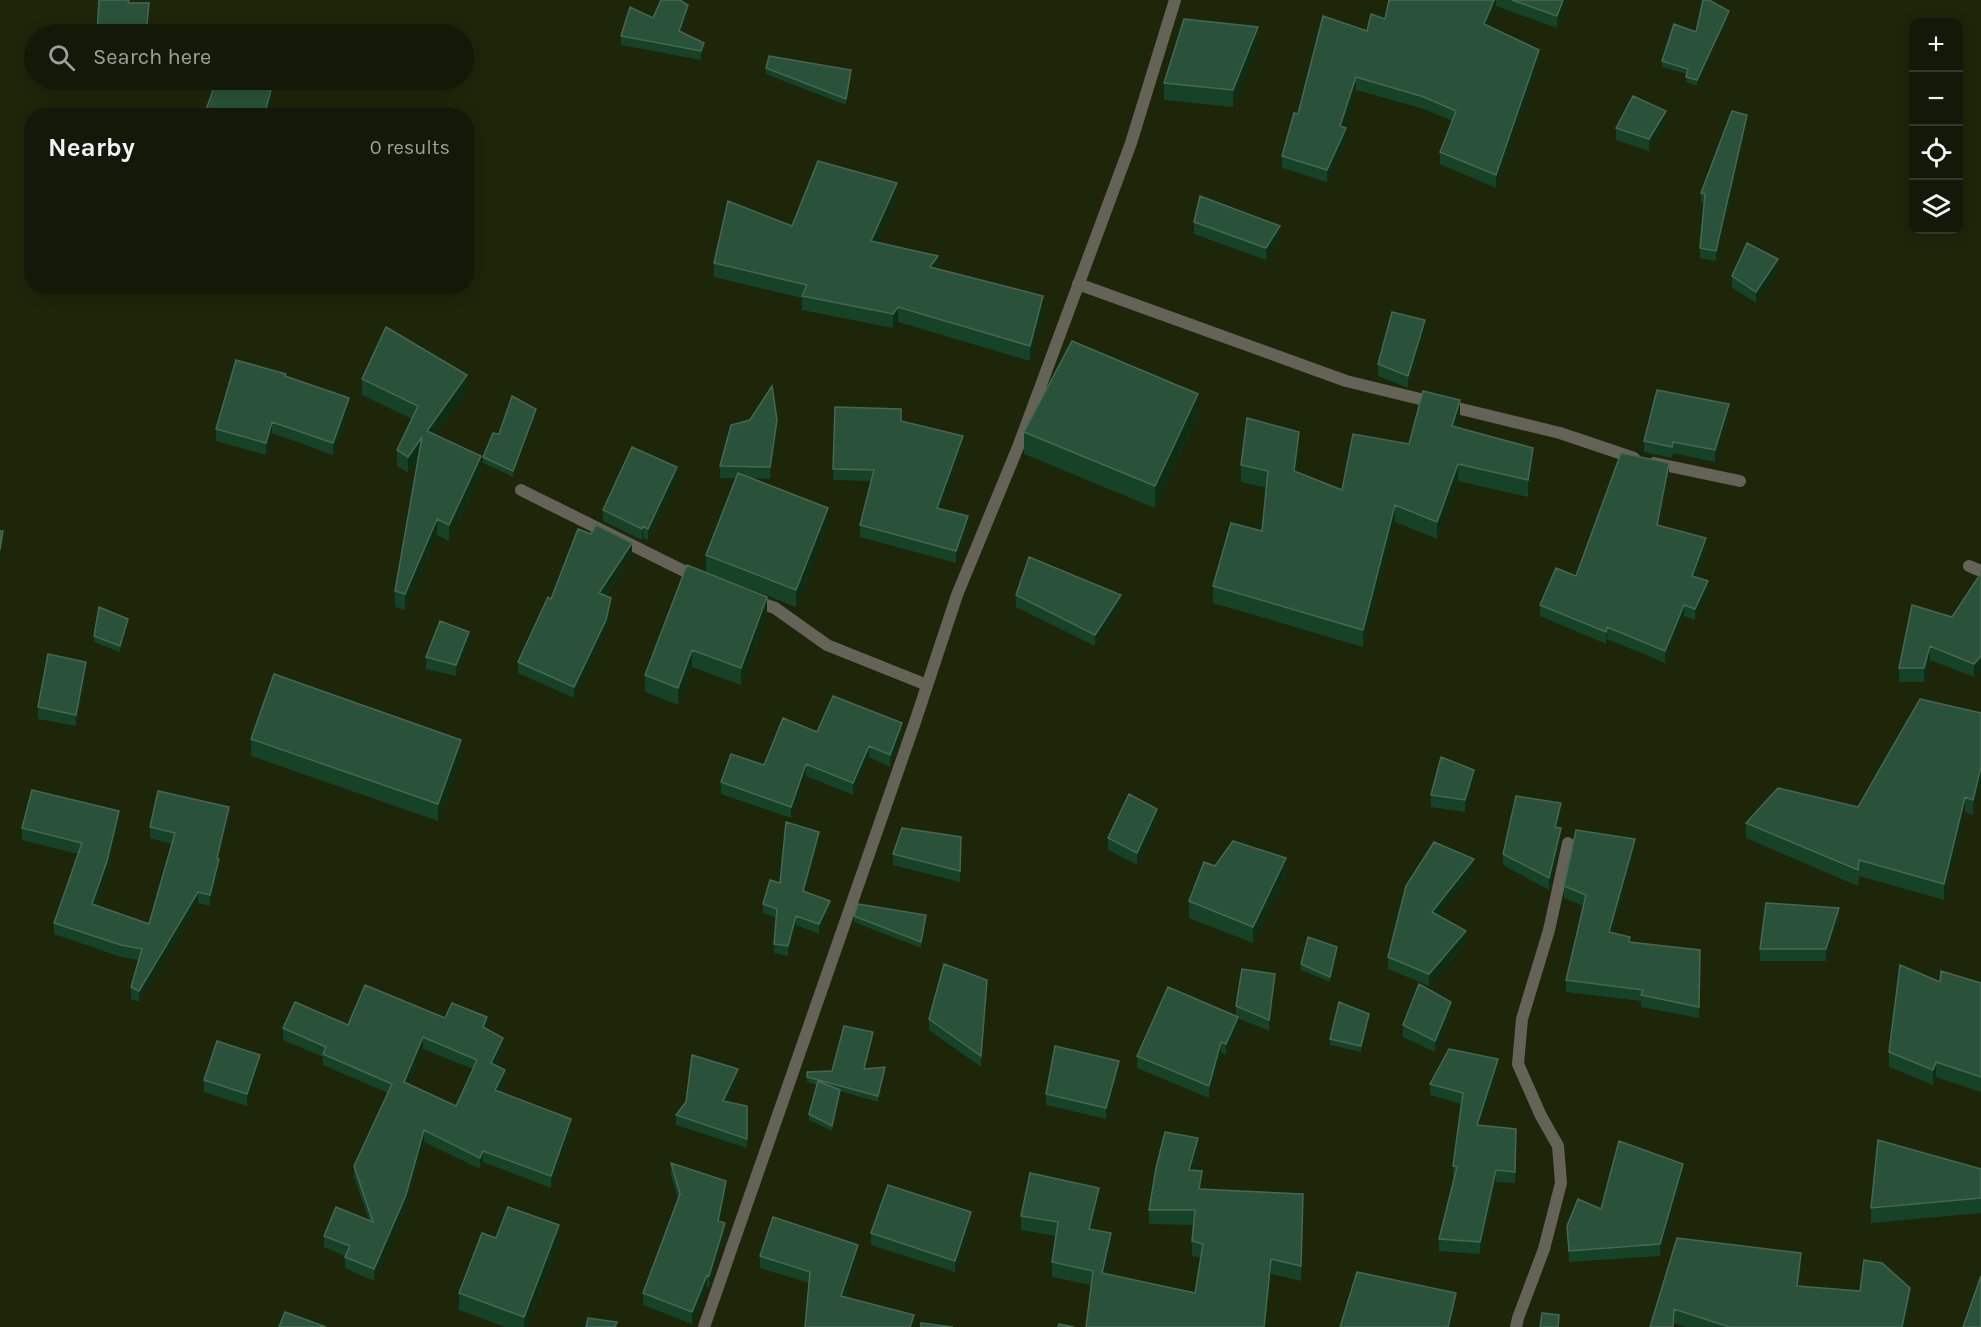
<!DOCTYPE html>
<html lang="en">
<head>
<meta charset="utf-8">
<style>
  body { margin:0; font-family:Karla,sans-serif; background:#1c2112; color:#f1f3f6 }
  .controls { position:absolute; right:18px; top:18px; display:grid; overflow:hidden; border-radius:12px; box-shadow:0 3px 15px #0003 }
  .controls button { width:54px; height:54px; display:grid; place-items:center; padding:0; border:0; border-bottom:2px solid #323729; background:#131808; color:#f1f3f6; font:30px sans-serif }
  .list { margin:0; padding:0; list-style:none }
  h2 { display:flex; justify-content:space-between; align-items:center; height:78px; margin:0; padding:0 24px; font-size:26px }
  h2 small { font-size:20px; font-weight:400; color:#9da09c }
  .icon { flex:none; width:33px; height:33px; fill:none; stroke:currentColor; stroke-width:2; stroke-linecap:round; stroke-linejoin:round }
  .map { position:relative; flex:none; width:1981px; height:1327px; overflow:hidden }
  .search { position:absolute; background:#131808; box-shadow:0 3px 15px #0003; left:24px; top:24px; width:450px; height:66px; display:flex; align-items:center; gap:15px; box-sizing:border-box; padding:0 21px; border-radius:33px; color:#9da09c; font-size:22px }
  .panel { position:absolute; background:#131808; box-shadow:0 3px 15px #0003; left:24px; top:108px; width:450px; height:186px; border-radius:24px }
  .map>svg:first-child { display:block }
  .built { fill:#1d2609; fill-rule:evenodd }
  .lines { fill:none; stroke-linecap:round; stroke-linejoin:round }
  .street { stroke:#656257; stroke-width:12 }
  .wall { fill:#164228; fill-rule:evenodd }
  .shaded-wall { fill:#0e2d15 }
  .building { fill:#2a523a; stroke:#456851; stroke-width:1.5; fill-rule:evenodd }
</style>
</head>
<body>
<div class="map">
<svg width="1981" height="1327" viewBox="0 0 1981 1327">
  <rect width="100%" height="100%" fill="#19200b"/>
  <path class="built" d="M0,0H1981V1327H0ZM1914,22H1958V230H1914ZM34,34H464V80H34ZM32,116H466V286H32Z"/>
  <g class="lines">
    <path class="street" d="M1078,284L1346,381L1560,433L1634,458
      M1654,463L1740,481
      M521,490L698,578
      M1969,566L1981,571
      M753,600L775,608L827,645L927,685
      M704,1327L915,722L957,595L1018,447L1131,143L1175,0
      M1516,1327L1518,1318L1544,1249L1561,1183L1558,1146L1541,1116L1518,1064L1522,1019L1549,930L1568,843"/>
  </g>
  <path class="wall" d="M1389,0H1568L1557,28L1496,6L1488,26L1539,63L1496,188L1440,164V152L1452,121L1424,109L1356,90L1343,128L1346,140L1327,182L1282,168V156L1298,114L1367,31L1385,19Z
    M688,14L682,32L704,52L701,60L621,45V36L653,18Z
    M1729,17L1697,86L1686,82L1687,74L1662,67V61L1696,32Z
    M1258,43L1233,107L1164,100V83Z
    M766,68L851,76L846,105L766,74Z
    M1666,123L1649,151L1616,140V128Z
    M1747,125L1716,261L1700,258V248L1704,203L1701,202V193Z
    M897,198L877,242L938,269L1043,310L1030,361L898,322L893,328L802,310V298L714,277V263L792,226Z
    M1194,222L1280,237L1266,260L1194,234Z
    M1778,270L1756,303L1732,288V276Z
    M1425,332L1408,388L1378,376V364Z
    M286,376L349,410L333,455L272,433L266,455L216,441V429Z
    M362,379L467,391L435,435L481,472L449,541L437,535L405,610L395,607V591L418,459L408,473L397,466V450L412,419L362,395Z
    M835,407L901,421L963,447L940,509L968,528L956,563L860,537V525L871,481L833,480Z
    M536,415L513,477L483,463V457L499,434Z
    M1198,416L1155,508L1024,454V432Z
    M1729,416L1715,462L1673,453L1672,458L1644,452V441Z
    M1460,417L1457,427L1533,465L1528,497L1458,481L1437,539L1395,522L1363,647L1213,603V586L1262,531L1267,488L1241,482V465L1299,449L1296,472L1342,490L1409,444Z
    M777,431L770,479L751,478L828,525L796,607L706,572V555L736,478H720V466Z
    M1669,474L1659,526L1706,549L1696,577L1708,592L1695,620L1684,616L1665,663L1607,639L1606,644L1540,616V605L1576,576Z
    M677,479L648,540L643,538L642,540L603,521V510Z
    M632,554L605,596L611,609L606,631L574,698L518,673V662L551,599Z
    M1981,573V669L1974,677L1930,660L1924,682H1899V668L1952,617Z
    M1016,595L1121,607L1095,646L1016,607Z
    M767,597V614L741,685L692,667L678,705L645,692V675Z
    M128,625L120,652L94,642V636Z
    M469,644L456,676L426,669V657Z
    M86,673L76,726L38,719V707Z
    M1981,713V783L1973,815L1965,812L1944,900L1859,876L1858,886L1746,838V823L1858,807Z
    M817,732L902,735L890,767L869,757L853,795L806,776L791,818L721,794V782L764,765Z
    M251,739L461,757L438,821L251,756Z
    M1474,782L1465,812L1431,807V795Z
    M1561,814L1558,828L1561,840L1549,890L1503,865V854Z
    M229,819L219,859V871L210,906L198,903L139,1002L131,999V987L139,960L121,957L54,934V923L78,854L22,840V828L119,823L107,873L96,905L149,924L172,844L150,838V827Z
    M1157,821L1137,865L1108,850V838Z
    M819,842L805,892L830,910L819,934L796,925L788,956L774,953L776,918L763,913V904L780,883Z
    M961,848L960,882L893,865V854Z
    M1635,850L1612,933L1630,942L1700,950L1699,1018L1641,1007V1001L1566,992V980L1584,906L1564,898V886Z
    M1215,866L1286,875L1253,943L1189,918V901Z
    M1474,871L1438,916L1466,942L1429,986L1388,969V957Z
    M854,916L926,920L921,948L854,922Z
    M1839,919L1826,961H1760V949Z
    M1337,953L1330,982L1301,970V964Z
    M1940,982L1981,983V1092L1936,1077L1933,1085L1889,1067V1052Z
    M1275,986L1269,1031L1238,1018V1028L1226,1055L1221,1053L1209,1098L1137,1068V1056L1236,1016V1006Z
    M987,991L981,1067L929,1030V1019Z
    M1451,1013L1435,1052L1403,1037V1025Z
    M445,1018L487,1029L503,1049L496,1065L505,1081L500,1092L571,1130L551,1188L483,1162L480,1169L424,1142L406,1206L374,1281L345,1268V1256L324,1247V1236L369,1220L354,1177V1166L388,1093L323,1065V1057L283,1040V1028ZM423,1049L473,1069L456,1106L408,1084Z
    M1369,1020L1361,1052L1330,1045V1039Z
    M873,1038L865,1068L885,1073L878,1102L840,1091V1096L832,1131L809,1120V1114L817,1085L807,1082V1072L832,1071Z
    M260,1066L247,1106L204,1092V1080Z
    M1498,1070L1480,1125L1516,1129L1515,1183L1496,1182L1480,1254L1439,1251V1239L1454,1178H1453V1166L1461,1104L1430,1095V1084Z
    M1119,1073L1106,1119L1046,1105V1094Z
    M738,1079L727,1102L747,1106V1148L676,1125V1115Z
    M1198,1153L1193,1170L1202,1185V1189L1303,1194L1301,1281L1271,1274L1265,1327L1091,1285L1052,1277V1262L1056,1236L1021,1230V1216L1099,1203L1092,1229L1111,1248L1105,1274L1195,1293L1201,1258L1192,1256V1241L1193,1225L1149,1224V1210Z
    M671,1163L726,1193L720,1221L725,1235L709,1287H707L692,1324L643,1305V1293L678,1199L671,1175Z
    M1981,1169V1213L1871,1223V1208Z
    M1683,1175L1660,1256L1569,1262L1567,1226L1601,1209Z
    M971,1223L955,1272L871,1245V1233Z
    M496,1238L559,1242L527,1327H505L459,1310V1293Z
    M1677,1238L1801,1267L1799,1286L1910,1302L1905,1327H1686L1674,1323L1650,1327Z
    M760,1256H858L845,1297L914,1327L809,1283L760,1268Z"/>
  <path class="shaded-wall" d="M1494,0H1496V6L1484,37V24Z
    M1563,0H1568L1557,28V16Z
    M688,5V14L679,40V31Z
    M1729,11V17L1697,86V80Z
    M1258,27V43L1233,107V90Z
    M704,43V52L701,60V51Z
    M1539,50V63L1496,188V175Z
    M851,70V76L846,105V99Z
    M1356,77V90L1340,139V126Z
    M271,90V102L267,116H264Z
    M1666,111V123L1649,151V139Z
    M1747,115V125L1716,261V251Z
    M1346,128V140L1327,182V170Z
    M897,183V198L871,255V241Z
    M1280,226V237L1266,260V248Z
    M938,256V271L930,267Z
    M1778,259V270L1756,303V292Z
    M1043,296V310L1030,361V346Z
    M898,307V322L893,328V314Z
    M1425,320V332L1408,388V376Z
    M467,375V391L427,447V431Z
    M1198,394V416L1155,508V486Z
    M349,398V410L333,455V443Z
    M1460,400V417L1452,443V426Z
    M1729,404V416L1715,462V450Z
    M536,409V415L513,477V471Z
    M777,420V431L770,479V467Z
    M272,422V433L266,455V443Z
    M1299,432V449L1294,488V471Z
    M963,436V447L937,520V508Z
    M422,437V453L408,473V457Z
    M1533,448V465L1528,497V480Z
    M481,456V472L449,541V525Z
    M1669,463V474L1657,537V525Z
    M1458,464V481L1437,539V522Z
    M677,467V479L648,540V529Z
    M1395,505V522L1363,647V630Z
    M828,508V525L796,607V590Z
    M968,516V528L956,563V551Z
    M437,519V535L405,610V594Z
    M643,526V538L642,540V529Z
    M3,531V543L0,561V550Z
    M1706,538V549L1692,587V576Z
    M632,543V554L599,604V593Z
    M1708,581V592L1695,620V609Z
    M1121,595V607L1095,646V635Z
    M767,597V614L741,685V668Z
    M611,598V609L606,631L574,698V687Z
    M1684,605V616L1665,663V651Z
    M128,619V625L120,652V646Z
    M1607,627V639L1606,644V632Z
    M469,632V644L456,676V665Z
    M1930,646V660L1924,682V668Z
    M692,650V667L678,705V688Z
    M1981,656V669L1974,677V664Z
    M86,662V673L76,726V715Z
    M902,723V735L890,767V755Z
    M461,740V757L438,821V804Z
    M869,746V757L853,795V783Z
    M806,764V776L791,818V807Z
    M1981,767V783L1973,815V800Z
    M1474,770V782L1465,812V800Z
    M1965,797V812L1944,900V884Z
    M1561,803V814L1555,839V827Z
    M229,807V819L219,859V871L210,906V895L217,858Z
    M1157,809V821L1137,865V853Z
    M119,811V823L107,873L92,915V904Z
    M1561,828V840L1549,890V878Z
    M819,832V842L803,901V891Z
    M1635,839V850L1609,944V932Z
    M1286,858V875L1253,943V927Z
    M1474,859V871L1432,924V912Z
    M198,892V903L139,1002V991Z
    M830,901V910L819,934V924Z
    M1839,908V919L1826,961V949Z
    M926,915V920L921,948V942Z
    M796,916V925L788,956V946Z
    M1466,931V942L1429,986V974Z
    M1337,947V953L1330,982V977Z
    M1275,974V986L1269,1031V1020Z
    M987,980V991L981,1067V1056Z
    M1451,1002V1013L1435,1052V1041Z
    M1369,1014V1020L1361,1052V1046Z
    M487,1017V1029L483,1039V1027Z
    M1238,1017V1028L1226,1055V1044Z
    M873,1032V1038L864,1074V1069Z
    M423,1037V1049L404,1093V1082Z
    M503,1038V1049L491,1075V1063Z
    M1221,1042V1053L1209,1098V1086Z
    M260,1055V1066L247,1106V1094Z
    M1498,1059V1070L1477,1136V1125Z
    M1119,1061V1073L1106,1119V1108Z
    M1936,1062V1077L1933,1085V1070Z
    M885,1067V1073L878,1102V1096Z
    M738,1069V1079L723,1111V1101Z
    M505,1070V1081L495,1101V1090Z
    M840,1090V1096L832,1131V1126Z
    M571,1119V1130L551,1188V1176Z
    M424,1130V1142L406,1206L374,1281V1269Z
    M1198,1138V1153L1189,1185V1170Z
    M483,1151V1162L480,1169V1158Z
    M1683,1164V1175L1660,1256V1244Z
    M1496,1170V1182L1480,1254V1242Z
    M1202,1171V1185L1199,1204V1189Z
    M726,1181V1193L718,1232V1221Z
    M1099,1188V1203L1089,1243V1229Z
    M971,1212V1223L955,1272V1261Z
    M725,1223V1235L709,1287V1276Z
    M559,1225V1242L527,1327H524V1317Z
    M1111,1233V1248L1102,1288V1273Z
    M858,1245V1256L841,1308V1296Z
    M1801,1253V1267L1797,1300V1286Z
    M1271,1259V1274L1265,1327H1264Z
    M707,1275V1287L692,1324V1312Z
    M1910,1288V1302L1905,1327H1902Z
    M1456,1293V1307L1451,1327H1448Z
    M914,1315V1327H910Z"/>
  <path class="building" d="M99,0H129L128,3H149L146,34H97Z
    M661,0H680L688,5L679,31L704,43L701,51L621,36L630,7L653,18Z
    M1389,0H1494L1484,24L1539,50L1496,175L1440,152L1456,111L1424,97L1356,77L1340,126L1346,128L1327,170L1282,156L1294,113L1298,114L1323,16L1367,31L1371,14L1385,19Z
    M1512,0H1563L1557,16Z
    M1703,0H1709L1729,11L1697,80L1686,77L1688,69L1662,61L1674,24L1696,32Z
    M1184,19L1258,27L1233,90L1164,83Z
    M769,56L851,70L846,99L766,68Z
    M216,81L271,90L264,116H204Z
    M1633,96L1666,111L1649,139L1616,128Z
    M1732,111L1747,115L1716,251L1700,248L1705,194L1701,193Z
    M818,161L897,183L871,241L938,256L930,267L1043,296L1030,346L898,307L893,314L802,296L807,285L714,263L728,201L792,226Z
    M1200,196L1280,226L1266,248L1194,222Z
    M1747,243L1778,259L1756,292L1732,276Z
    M1392,312L1425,320L1408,376L1378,364Z
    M386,327L467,375L427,431L481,456L449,525L437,519L405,594L395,591L422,437L408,457L397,450L418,406L362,379Z
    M1072,341L1198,394L1155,486L1024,432Z
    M236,360L286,374L285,376L349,398L333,443L272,422L266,443L216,429Z
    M772,386L777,420L770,467L720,466L731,425L750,420Z
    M1657,390L1729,404L1715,450L1673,442L1672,447L1644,441Z
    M1423,391L1460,400L1452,426L1533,448L1528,480L1458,464L1437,522L1395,505L1363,630L1213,586L1231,523L1262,531L1268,471L1241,465L1247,418L1299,432L1294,471L1342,490L1353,434L1409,444Z
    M512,396L536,409L513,471L483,457L493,433L499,434Z
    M835,407L901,409V421L963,436L937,508L968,516L956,551L860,525L874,470L833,469Z
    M632,447L677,467L648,529L643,526L642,529L603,510Z
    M1621,453L1669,463L1657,525L1706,538L1692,576L1708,581L1695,609L1684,605L1665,651L1607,627L1606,632L1540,605L1556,568L1576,576Z
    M738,473L828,508L796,590L706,555Z
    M596,525L632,543L599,593L611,598L606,620L574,687L518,662L548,597L551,599L578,529L591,534Z
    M0,531H3L0,550Z
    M1029,557L1121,595L1095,635L1016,595Z
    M687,565L767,597L741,668L692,650L678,688L645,675Z
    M1981,573V656L1974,664L1930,646L1924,668H1899L1912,605L1952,617Z
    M99,607L128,619L120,646L94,636Z
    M440,621L469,632L456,665L426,657Z
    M48,654L86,662L76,715L38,707Z
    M274,674L461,740L438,804L251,739Z
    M833,696L902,723L890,755L869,746L853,783L806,764L791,807L721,782L731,754L764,765L783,718L817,732Z
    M1920,699L1981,713V767L1973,800L1965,797L1944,884L1859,860L1858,870L1746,823L1778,788L1858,807Z
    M1441,757L1474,770L1465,800L1431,795Z
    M32,790L119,811L107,861L92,904L149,924L175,833L150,827L158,791L229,807L217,858L219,859L210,895L198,892L139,991L131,987L142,949L121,945L54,923L82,843L22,828Z
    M1129,794L1157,809L1137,853L1108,838Z
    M1516,796L1561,803L1555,827L1561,828L1549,878L1503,854Z
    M786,822L819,832L803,891L830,901L819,924L796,916L788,946L774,944L777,909L763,904L770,880L780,883Z
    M902,828L961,837L960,871L893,854Z
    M1576,830L1635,839L1609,932L1630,937L1629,942L1700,950L1699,1007L1641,995L1643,990L1566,980L1586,895L1564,886Z
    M1233,841L1286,858L1253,927L1189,901L1204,862L1215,866Z
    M1434,842L1474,859L1432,912L1466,931L1429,974L1388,957L1406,886Z
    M1766,903L1839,908L1826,949H1760Z
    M858,904L926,915L921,942L854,916Z
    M1308,937L1337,947L1330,977L1301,964Z
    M944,964L987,980L981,1056L929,1019Z
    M1900,965L1940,982L1941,971L1981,983V1077L1936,1062L1933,1070L1889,1052Z
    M1242,969L1275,974L1269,1020L1236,1006Z
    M1419,984L1451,1002L1435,1041L1403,1025Z
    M365,985L445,1018L452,1003L487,1017L483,1027L503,1038L491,1063L505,1070L495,1090L571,1119L551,1176L483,1151L480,1158L424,1130L406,1195L374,1269L345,1257L350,1246L324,1236L336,1207L373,1222L354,1166L392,1084L323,1054L326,1047L283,1028L295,1002L348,1025ZM423,1037L477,1060L456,1106L404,1082Z
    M1168,987L1238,1017L1226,1044L1221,1042L1209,1086L1137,1056Z
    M1339,1002L1369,1014L1361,1046L1330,1039Z
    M844,1026L873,1032L864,1069L885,1067L878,1096L807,1077V1072L832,1071Z
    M217,1041L260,1055L247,1094L204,1080Z
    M1055,1046L1119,1061L1106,1108L1046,1094Z
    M1449,1049L1498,1059L1477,1125L1516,1129L1515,1172L1496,1170L1480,1242L1439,1239L1457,1167L1453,1166L1463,1093L1430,1084Z
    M692,1055L738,1069L723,1101L747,1106V1139L676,1115L686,1102Z
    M818,1081L840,1090L832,1126L809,1114Z
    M1165,1132L1198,1138L1189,1170L1202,1171L1199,1189L1303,1194L1301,1266L1271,1259L1264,1327H1086L1093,1271L1052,1262L1058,1222L1021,1216L1030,1173L1099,1188L1089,1229L1111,1233L1102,1273L1195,1293L1203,1244L1192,1241L1195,1210H1149L1156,1168Z
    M1878,1140L1981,1169V1198L1871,1208Z
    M1619,1141L1683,1164L1660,1244L1569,1251L1567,1226L1578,1199L1601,1209Z
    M671,1163L726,1181L718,1221L725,1223L709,1276L707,1275L692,1312L643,1293L680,1194Z
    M888,1185L971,1212L955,1261L871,1233Z
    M508,1207L559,1225L524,1317L459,1293L482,1233L496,1238Z
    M773,1217L858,1245L841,1296L914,1315L910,1327H805L810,1272L760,1256Z
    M1677,1238L1801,1253L1797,1286L1860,1291L1864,1260L1882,1263L1910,1288L1902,1327H1729L1674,1309L1673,1327H1650Z
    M1357,1272L1456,1293L1448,1327H1340Z
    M1981,1276V1327H1963Z
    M285,1312L326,1327H279Z
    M1542,1313L1559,1315L1558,1327H1540Z
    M588,1318L617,1322L615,1327H586Z
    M921,1323L953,1327H921Z
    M1059,1324L1074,1327H1058Z"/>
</svg>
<div class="controls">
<button>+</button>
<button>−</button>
<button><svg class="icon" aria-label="locate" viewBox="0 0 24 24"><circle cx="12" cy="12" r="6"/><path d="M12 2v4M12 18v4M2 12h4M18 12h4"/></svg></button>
<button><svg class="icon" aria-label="layers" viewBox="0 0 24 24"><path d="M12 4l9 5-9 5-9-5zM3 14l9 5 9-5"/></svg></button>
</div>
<div class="search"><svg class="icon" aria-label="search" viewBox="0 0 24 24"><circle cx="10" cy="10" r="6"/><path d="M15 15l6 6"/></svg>Search here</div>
<section class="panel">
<h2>Nearby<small>0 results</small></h2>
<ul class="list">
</ul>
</section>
</div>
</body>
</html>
